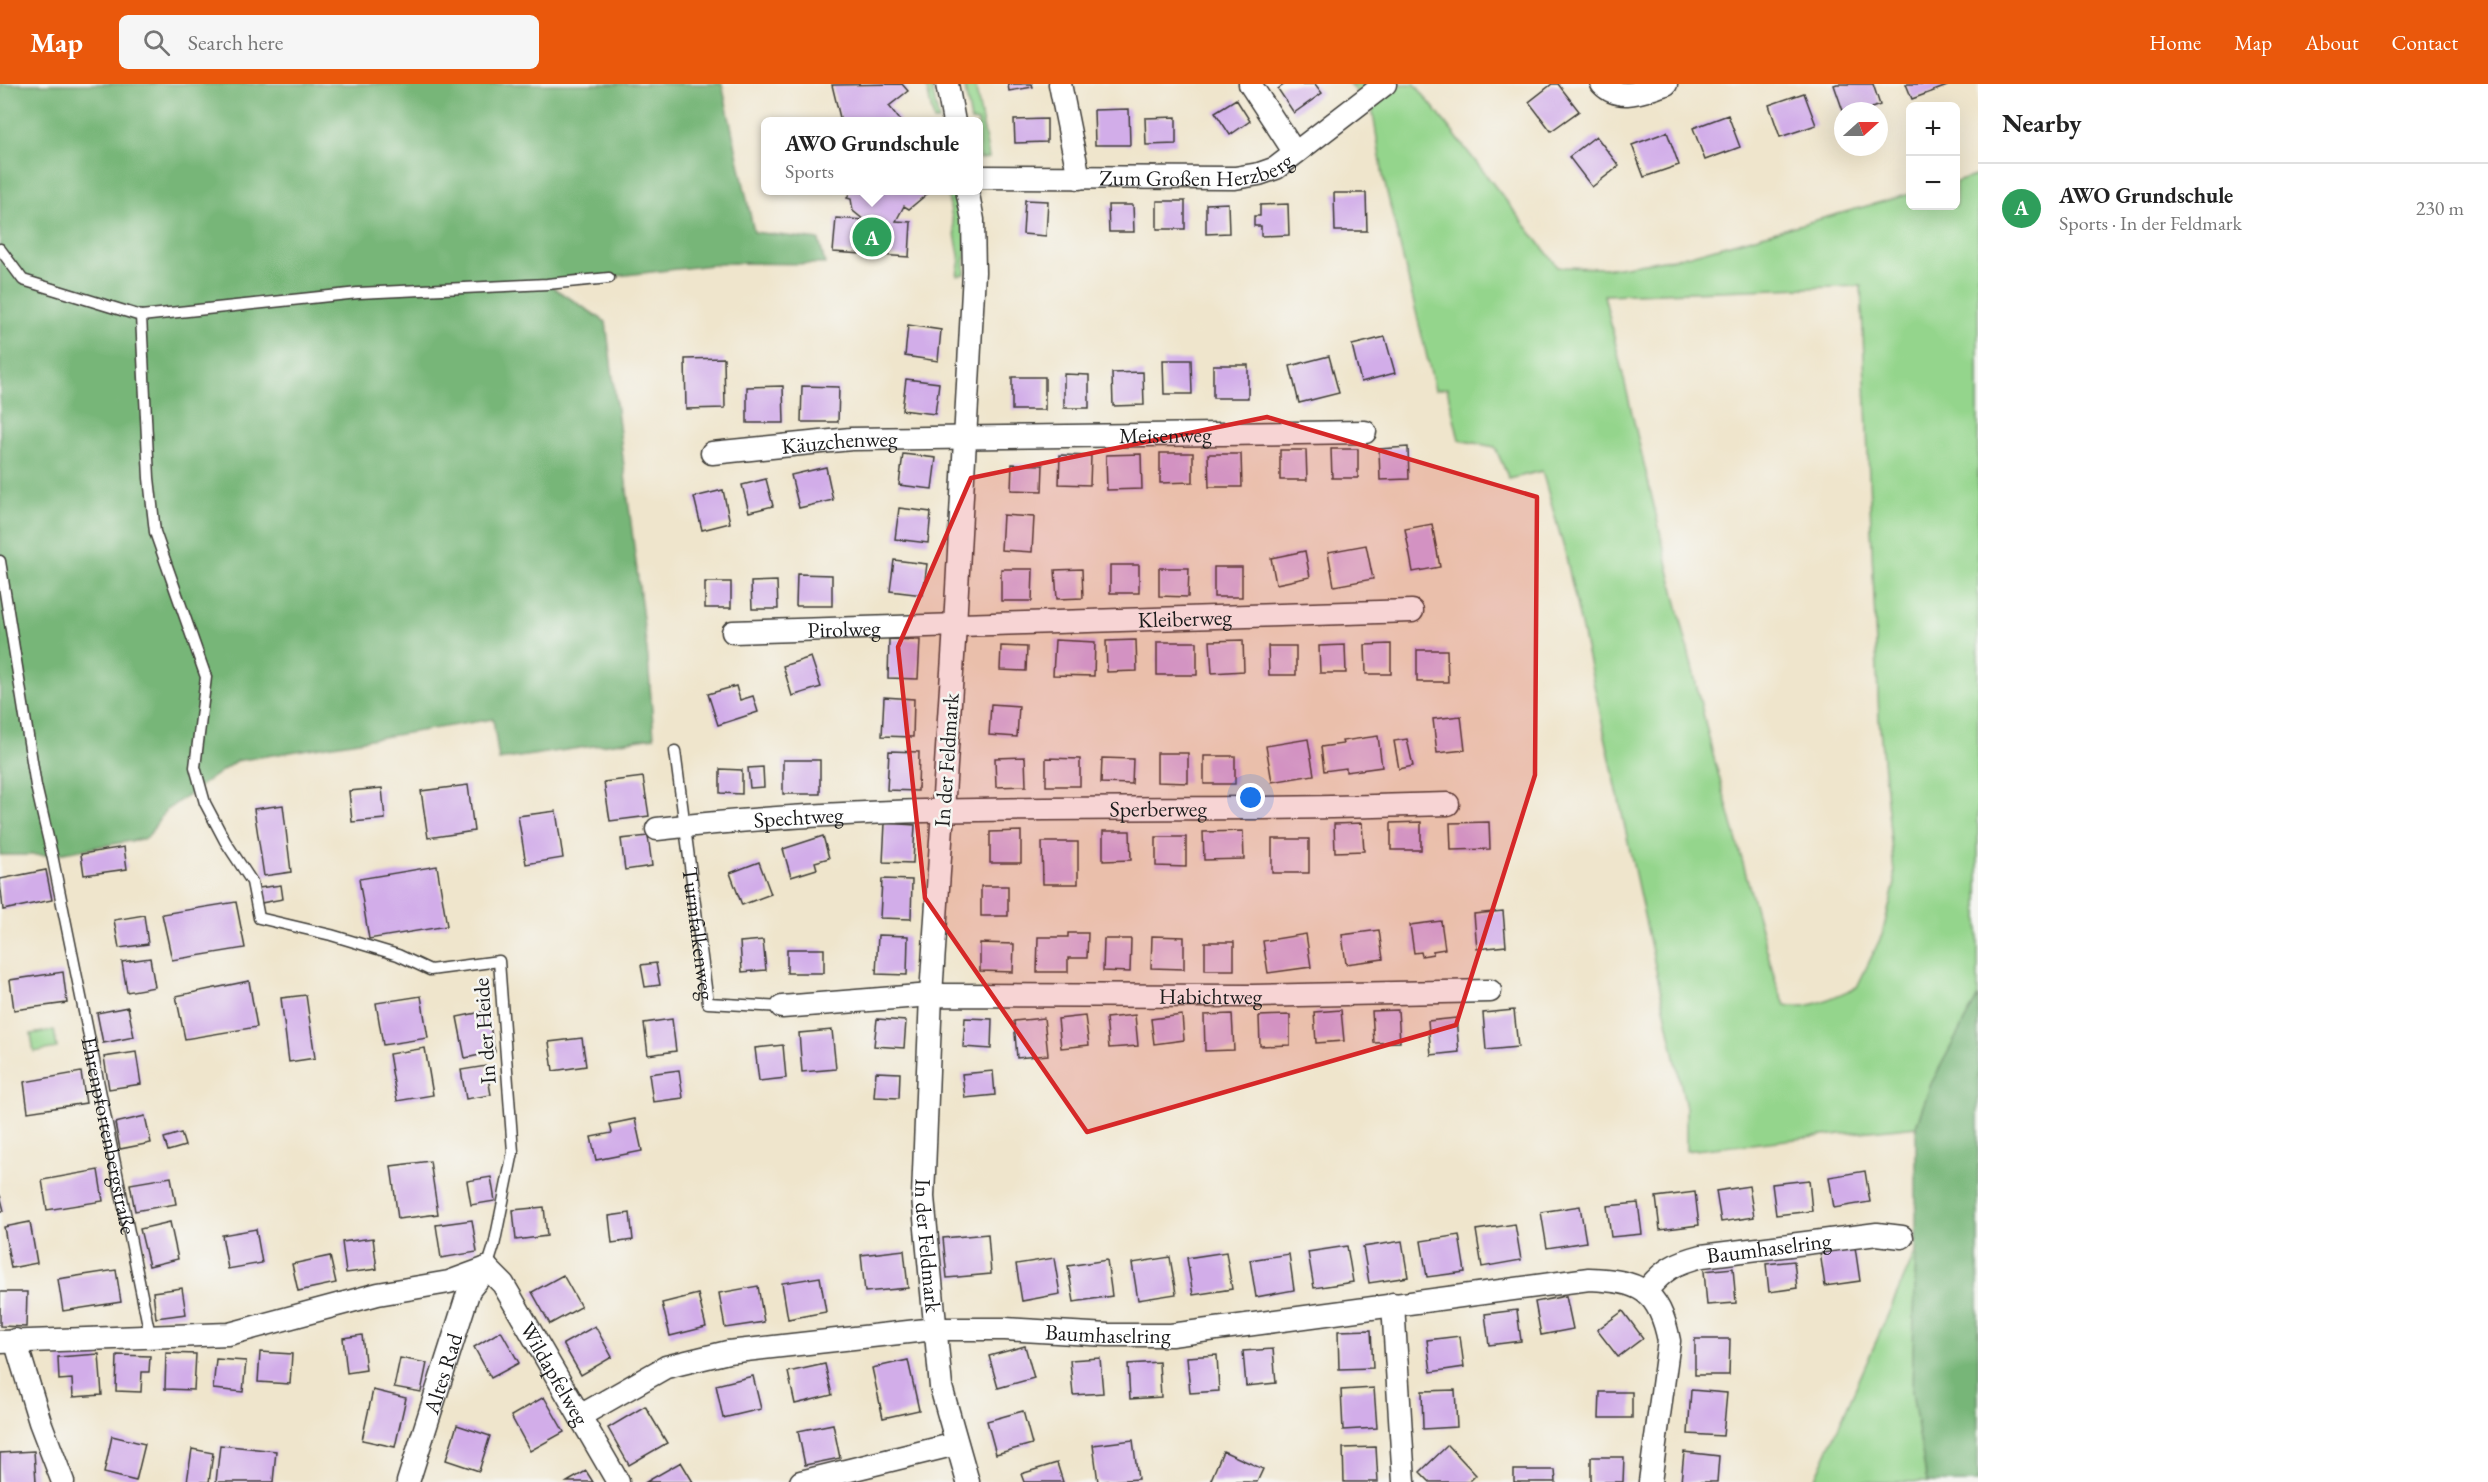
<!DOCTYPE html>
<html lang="en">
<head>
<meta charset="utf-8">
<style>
  body { margin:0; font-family:"EB Garamond",serif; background:#f6f6f6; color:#222 }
  .controls { position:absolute; right:18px; top:18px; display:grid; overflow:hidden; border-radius:9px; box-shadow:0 6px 24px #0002 }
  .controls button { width:54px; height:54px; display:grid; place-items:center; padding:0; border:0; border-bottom:2px solid #e0e0e0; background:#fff; color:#222; font:30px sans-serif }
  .compass { position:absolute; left:1834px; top:18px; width:54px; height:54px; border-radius:50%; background:#fff; box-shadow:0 6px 24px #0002; rotate:69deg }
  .you { position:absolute; left:1251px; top:714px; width:21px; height:21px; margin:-15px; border:4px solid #fff; border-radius:50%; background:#1a73e8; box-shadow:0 0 0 9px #1a73e833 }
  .badge { display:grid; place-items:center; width:39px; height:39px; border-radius:50%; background:#ea580c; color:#fff; font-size:20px; font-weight:700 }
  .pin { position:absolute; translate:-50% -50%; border:3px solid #fff; box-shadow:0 2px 6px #0006 }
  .popup { position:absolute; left:761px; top:33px; width:222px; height:78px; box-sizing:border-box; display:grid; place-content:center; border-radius:9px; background:#fff; filter:drop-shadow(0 2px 4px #0005); font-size:20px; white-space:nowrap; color:#767676 }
  .popup b { font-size:22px; color:#222 }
  .popup::after { content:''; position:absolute; left:50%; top:100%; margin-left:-12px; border:12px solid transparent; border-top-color:#fff }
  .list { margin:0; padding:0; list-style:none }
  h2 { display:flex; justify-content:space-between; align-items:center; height:78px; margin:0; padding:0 24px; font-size:26px }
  h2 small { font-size:20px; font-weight:400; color:#767676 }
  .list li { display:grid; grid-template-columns:39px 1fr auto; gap:18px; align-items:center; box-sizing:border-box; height:90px; padding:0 24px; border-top:2px solid #e0e0e0 }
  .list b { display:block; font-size:22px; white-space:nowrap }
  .list p { margin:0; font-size:20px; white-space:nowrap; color:#767676 }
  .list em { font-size:20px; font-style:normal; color:#767676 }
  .icon { flex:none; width:33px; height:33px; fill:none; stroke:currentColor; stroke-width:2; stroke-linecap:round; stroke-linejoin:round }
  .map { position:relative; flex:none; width:1978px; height:1398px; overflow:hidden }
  header { display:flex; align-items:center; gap:36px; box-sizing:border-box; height:84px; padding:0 30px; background:#ea580c; color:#fff }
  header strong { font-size:28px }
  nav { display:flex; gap:33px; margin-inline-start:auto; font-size:21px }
  .search { width:420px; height:54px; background:#f6f6f6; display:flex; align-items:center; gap:15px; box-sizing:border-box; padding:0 21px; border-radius:9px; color:#767676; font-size:22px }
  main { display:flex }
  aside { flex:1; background:#fff }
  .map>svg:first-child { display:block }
  .green { fill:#94d58c; stroke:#587854; stroke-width:1.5; fill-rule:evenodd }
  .forest { fill:#77b678; stroke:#4a694a; stroke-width:1.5 }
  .building { fill:#d2ade9 }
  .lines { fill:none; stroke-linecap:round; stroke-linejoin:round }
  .lane-casing { stroke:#3c3a36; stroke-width:13 }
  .street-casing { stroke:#3c3a36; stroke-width:25 }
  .lane { stroke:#fff; stroke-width:10 }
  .street { stroke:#fff; stroke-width:22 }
  .marked { fill:#d62828; fill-opacity:0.2; stroke:#d62828; stroke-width:4.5; stroke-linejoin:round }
  .labels { text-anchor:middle; stroke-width:5; stroke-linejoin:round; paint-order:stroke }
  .street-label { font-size:22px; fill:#1c1c1c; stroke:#f6f6f2 }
</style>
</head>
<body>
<header>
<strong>Map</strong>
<div class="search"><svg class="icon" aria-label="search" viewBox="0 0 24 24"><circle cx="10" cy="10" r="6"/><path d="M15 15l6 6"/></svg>Search here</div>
<nav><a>Home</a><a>Map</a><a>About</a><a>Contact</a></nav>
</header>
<main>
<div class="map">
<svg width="1978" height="1398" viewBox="0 0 1978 1398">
  <rect width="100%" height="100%" fill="#f6f6f2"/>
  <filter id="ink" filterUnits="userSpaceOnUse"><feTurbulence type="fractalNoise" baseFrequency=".0167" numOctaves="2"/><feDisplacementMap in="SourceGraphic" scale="12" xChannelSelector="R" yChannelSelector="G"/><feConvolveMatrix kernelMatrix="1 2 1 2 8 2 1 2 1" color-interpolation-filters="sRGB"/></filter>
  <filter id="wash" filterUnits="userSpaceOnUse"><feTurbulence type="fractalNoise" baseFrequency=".008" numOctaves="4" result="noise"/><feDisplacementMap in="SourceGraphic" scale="24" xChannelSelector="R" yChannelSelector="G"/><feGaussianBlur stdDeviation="1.35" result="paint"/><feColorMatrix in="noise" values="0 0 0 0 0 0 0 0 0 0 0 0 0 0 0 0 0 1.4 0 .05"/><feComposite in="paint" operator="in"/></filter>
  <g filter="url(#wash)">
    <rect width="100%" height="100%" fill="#efe5cc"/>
    <path class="green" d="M926,0H931L939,37H934Z
      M964,0H975L989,74L979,75L978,38L971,37Z
      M1349,0H1415L1558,183L1612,184L1683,173L1910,110V122H1956V98L1978,91V912L1931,1000L1916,1042L1686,1067V1024L1565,468L1542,387L1509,395L1495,363L1459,356L1447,304L1435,306L1383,92L1372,23ZM1861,202L1879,635L1895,799L1882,851L1857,903C1834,912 1810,927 1785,921L1776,899L1712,667L1604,211Z
      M947,107H960L966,137L965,190L957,191L960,176Z
      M54,946L57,964L34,968L31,950Z
      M1916,1167L1912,1308L1927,1398H1814Z"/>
    <path class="forest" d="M0,0H722L754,148L819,156L825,180L729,179L548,200L606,238L648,575L654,653L499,676L493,635L236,677L165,727L147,754L52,771H0Z
      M1978,912V1398H1927L1912,1308L1916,1167V1042L1931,1000Z"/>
    <g id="blocks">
      <path class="building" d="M902,0L908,7L889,22L900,36L898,38H841L832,1Z
        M1008,0H1032L1033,3L1009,7Z
        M1285,0H1315L1322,9L1294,29L1278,5Z
        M1552,0H1558L1579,27L1551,47L1529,18Z
        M1837,0H1873L1880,21L1863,27H1843L1834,1Z
        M1906,0H1946L1947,2L1912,15Z
        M1804,9L1816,41L1780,53L1769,21Z
        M1236,15L1250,37L1230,51L1215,28Z
        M1129,25L1130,61H1095L1094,26Z
        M1728,31L1740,63L1705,76L1693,44Z
        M1176,33V60L1146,61L1145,34Z
        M1047,35V58L1015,59L1014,36Z
        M1667,48L1679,81L1644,93L1632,61Z
        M1596,52L1619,82L1592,103L1569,73Z
        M851,106H924L927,110L909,125L904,122L896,137L911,138L909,173L833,168L836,134L864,136L853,127L851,115L847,114Z
        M1334,109H1366L1367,147H1335Z
        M1025,116L1048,117L1046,152L1023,150Z
        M1157,117H1185V145H1157Z
        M1228,119L1229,149L1206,150V120Z
        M1288,120L1289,151L1261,152V142H1254V132H1260V121Z
        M1108,121H1133L1134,148H1109Z
        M908,241L941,246L938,277L905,272Z
        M1385,253L1395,289L1361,298L1352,261Z
        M1329,272L1339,309L1299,319L1290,282Z
        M724,274L725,324L686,325L685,275Z
        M1163,276H1191L1192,310H1164Z
        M1213,281H1248V314H1213Z
        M1143,288L1144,321L1113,322L1112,289Z
        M1064,290L1089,291V324H1064Z
        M1012,293H1045V326H1012Z
        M906,295L939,299L935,330L902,326Z
        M783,302L784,339H747V303Z
        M802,302L839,303L838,338H801Z
        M1408,363L1409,395L1380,396L1379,365Z
        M1331,365H1358V394H1332Z
        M1280,366H1306L1307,396H1280Z
        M1160,369H1193V398L1160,399Z
        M903,370L936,374L932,405L899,401Z
        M1141,370L1142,405L1107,406L1106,371Z
        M1208,370H1241L1242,403H1209Z
        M1060,371L1091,372L1090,401L1059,400Z
        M1012,380L1043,381L1042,407L1011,406Z
        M826,383L833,416L799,424L791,391Z
        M766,395L773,422L749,428L742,401Z
        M723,406L730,439L702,446L694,413Z
        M899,424L931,428L928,459L895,455Z
        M1003,431L1034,433L1032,468L1001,466Z
        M1432,440L1440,483L1413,488L1405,445Z
        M1366,461L1373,495L1334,502L1328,468Z
        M1305,467L1310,493L1276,500L1271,474Z
        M894,476L927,480L923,511L890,507Z
        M1110,481H1139V509H1110Z
        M1214,483H1242V513H1214Z
        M1159,484H1189L1188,513L1159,512Z
        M1001,485H1033L1032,517H1001Z
        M1082,485L1083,514L1057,515L1055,486Z
        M797,490L832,491V522H796Z
        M777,497L778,525H752L751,498Z
        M705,498H731V524H705Z
        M889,555L920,556L918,595L888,594Z
        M1055,556L1095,558L1094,592L1053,591Z
        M1136,556L1137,587L1107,588L1106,557Z
        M1243,556L1244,587L1212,589L1210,557Z
        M1157,558H1197V591H1157Z
        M1391,560V590H1366L1365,561Z
        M1345,561L1346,589H1320L1319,562Z
        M1001,562L1027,563L1026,587L1000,586Z
        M1268,562H1296V591H1269Z
        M1417,566H1447L1448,598H1417Z
        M811,573L821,603L792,612L783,582Z
        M736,602L740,616L753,612L758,628L718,641L708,610Z
        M884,613L914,615L913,653L882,652Z
        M991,620L1019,622L1017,653L989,651Z
        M1461,632L1465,666L1437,669L1433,635Z
        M1378,652L1382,683L1346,688V684L1324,687L1321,663L1343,660L1342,657Z
        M1308,655L1314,691L1272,698L1266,662Z
        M1407,655L1413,682L1399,685L1394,657Z
        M889,667L919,668L918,707L887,706Z
        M1157,669H1188V699L1157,698Z
        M1204,672H1235V700H1204Z
        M1025,673L1026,702L996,703L995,674Z
        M1046,674L1080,675V702H1046Z
        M1102,674L1133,675L1132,700L1101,699Z
        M783,676H820V710H783Z
        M763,683L764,703L750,704L748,684Z
        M720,685L742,686V710L720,709Z
        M643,693L649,732L610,737L604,698Z
        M468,701L474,747L428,754L421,707Z
        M382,704L385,735L352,738L349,707Z
        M283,721L291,788L264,792L254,725Z
        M556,727L563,774L526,780L518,732Z
        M1421,738V766H1391V739Z
        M1489,738L1490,765L1451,766L1450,739Z
        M885,739L915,741L913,779L883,778Z
        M1362,739L1364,767L1335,768L1334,740Z
        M1021,747V779H990V748Z
        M1103,747H1130L1131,776L1103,777Z
        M1243,747L1244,775L1204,776L1203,748Z
        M648,752L652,782L625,786L621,755Z
        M823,752L829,774L815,778L817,785L791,793L783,765Z
        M1156,753H1186V783L1156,782Z
        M1272,755H1309V789H1272Z
        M1042,758H1078V800H1043Z
        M124,763L127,785L84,791L81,770Z
        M759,778L771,810L742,821L730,789Z
        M437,782L447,842L369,855L359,795Z
        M46,786L52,816L3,826L0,795Z
        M882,795L912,796L911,835L880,834Z
        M281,801L283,815L261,819L259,804Z
        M981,802H1008V832H981Z
        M236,818L245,864L172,876L162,830Z
        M1503,827L1506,862L1477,865L1474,830Z
        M144,831L148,860L119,864L114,836Z
        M1441,837L1445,865L1433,867V870L1422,872L1421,868L1414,869L1410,841Z
        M1379,846L1383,875L1346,880L1342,851Z
        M1068,849H1088L1087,874H1068V888H1037L1038,853H1068Z
        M1306,850L1311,883L1268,889L1263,857Z
        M878,851L908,852L907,891L876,890Z
        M1152,852L1184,853V885L1151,884Z
        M1104,855H1131L1130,888L1103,887Z
        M763,856L766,886L742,888L740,858Z
        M1205,858H1234V886H1205Z
        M980,859L1014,860L1013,888L980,887Z
        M787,865H824V889H787Z
        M150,874L155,903L127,908L122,878Z
        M656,879L660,901L645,903L641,881Z
        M63,888L67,919L14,926L10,896Z
        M249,897L257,943L185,955L176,912Z
        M306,911L315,974L289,978L281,914Z
        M421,912L428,954L383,961L376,919Z
        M128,923L134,953L103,959L97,929Z
        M1341,926L1344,957L1316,959L1314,928Z
        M1398,926L1400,958L1374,959L1372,927Z
        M1514,926L1518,963L1486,966L1483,929Z
        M487,927L495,968L465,974L457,933Z
        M1232,930L1234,966L1205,967L1204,931Z
        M1135,931L1138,962L1109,964L1106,934Z
        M1182,931L1184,956L1154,960L1151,935Z
        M1290,931V961L1260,962L1259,932Z
        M1085,932L1089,961L1061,964L1058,935Z
        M965,934L992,935L991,965L963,963Z
        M1044,934L1048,971L1017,974L1014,937Z
        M1456,934L1459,968L1431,971L1428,937Z
        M672,935L676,967L648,971L644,939Z
        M877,935L906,937L904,964L874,962Z
        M832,946L836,985L802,988L799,949Z
        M582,954L586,982L553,987L549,958Z
        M783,961L786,994L759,997L755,964Z
        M425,964L433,1011L397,1017L389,970Z
        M136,968L141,1000L109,1005L104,973Z
        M486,982L491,1011L466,1015L461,986Z
        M679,986L683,1014L653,1018L649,990Z
        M993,987L995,1011L965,1014L962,990Z
        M81,988L86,1019L28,1028L24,998Z
        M876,988L900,989L899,1014L874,1013Z
        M145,1032L151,1059L120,1065L115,1039Z
        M635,1035L642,1067L596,1076L591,1053L612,1049L610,1040Z
        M181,1049L185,1062L168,1067L164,1054Z
        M430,1077L438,1130L398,1135L391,1082Z
        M98,1086L103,1117L47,1126L42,1096Z
        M1865,1087L1870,1118L1834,1124L1829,1093Z
        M171,1093L176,1120L135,1127L130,1100Z
        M491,1093L495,1117L471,1121L467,1097Z
        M1809,1096L1812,1127L1776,1131L1772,1100Z
        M1749,1102L1754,1133L1721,1138L1716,1107Z
        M1695,1108L1699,1141L1660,1146L1656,1113Z
        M0,1111L4,1127H0Z
        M1638,1119L1642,1150L1611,1153L1607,1122Z
        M1580,1122L1586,1158L1547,1164L1541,1128Z
        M544,1123L547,1152L516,1156L513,1126Z
        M630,1129L633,1156L612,1159L609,1132Z
        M472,1136L477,1168L441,1174L436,1141Z
        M30,1138L37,1179L11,1184L4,1143Z
        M170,1138L178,1175L149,1182L140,1145Z
        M1515,1140L1521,1176L1482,1183L1476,1146Z
        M256,1145L262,1179L228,1185L222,1151Z
        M988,1150L991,1190L947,1194L943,1154Z
        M1459,1151L1465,1188L1427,1193L1421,1157Z
        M373,1154L377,1185L346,1189L342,1158Z
        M1402,1157L1408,1193L1369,1199L1363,1163Z
        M1347,1162L1353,1198L1314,1204L1308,1168Z
        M1855,1163L1860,1197L1825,1202L1820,1168Z
        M904,1166L908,1204L865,1208L861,1171Z
        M1226,1168L1232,1205L1193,1211L1187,1174Z
        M1289,1170L1294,1206L1256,1213L1250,1176Z
        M330,1172L336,1199L298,1207L292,1180Z
        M1170,1173L1176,1210L1138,1216L1132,1179Z
        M1054,1174L1060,1210L1022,1217L1016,1180Z
        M1107,1176L1112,1212L1074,1218L1068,1182Z
        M1794,1177L1797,1204L1769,1208L1766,1180Z
        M1733,1184L1736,1219L1707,1221L1704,1187Z
        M116,1186L121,1218L63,1227L58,1195Z
        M563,1191L581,1223L550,1240L532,1208Z
        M820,1193L826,1228L788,1235L782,1199Z
        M758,1202L764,1238L725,1244L719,1209Z
        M182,1204L186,1230L156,1234L153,1208Z
        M0,1208H27L26,1243L0,1242Z
        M698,1210L706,1243L670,1252L662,1219Z
        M1566,1212L1573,1245L1541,1251L1535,1218Z
        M1517,1226L1521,1257L1489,1261L1485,1230Z
        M1623,1227L1643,1254L1618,1273L1597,1246Z
        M595,1242L612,1273L581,1291L563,1260Z
        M1371,1246L1373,1284L1339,1285L1338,1247Z
        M501,1247L519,1279L491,1294L474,1263Z
        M362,1251L366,1286L347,1289L343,1254Z
        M1460,1252L1464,1283L1431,1288L1427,1256Z
        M1695,1255H1730L1729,1291H1695Z
        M1025,1262L1034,1294L998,1304L989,1272Z
        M1273,1265L1276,1299L1246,1302L1243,1267Z
        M260,1268L292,1270L290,1300L258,1298Z
        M166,1269L196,1270L194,1306L165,1305Z
        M99,1270L102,1311L73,1313L72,1295L59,1296L58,1273Z
        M117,1271L150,1272L149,1288H142L141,1308L116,1307Z
        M1217,1271L1219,1307L1190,1309L1187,1273Z
        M400,1274L427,1279L421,1308L394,1303Z
        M1100,1274L1103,1309L1073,1311L1070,1276Z
        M216,1275L246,1277L243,1308L213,1305Z
        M908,1276L919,1326L883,1334L872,1284Z
        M1159,1278L1161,1313L1130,1315L1128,1280Z
        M825,1280L832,1311L795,1320L788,1288Z
        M753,1292L761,1325L723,1334L716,1301Z
        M1374,1304L1377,1344L1343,1346L1341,1306Z
        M373,1306L406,1314L395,1363L362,1356Z
        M1455,1306L1457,1343L1423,1345L1422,1307Z
        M1691,1306L1727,1309L1723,1352L1688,1350Z
        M1600,1308H1632V1334H1599Z
        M544,1313L564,1348L530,1367L511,1332Z
        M645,1322L667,1359L629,1381L608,1344Z
        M1023,1327L1032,1360L996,1370L987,1337Z
        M833,1340L840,1374L805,1381L798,1347Z
        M457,1341L490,1352L479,1387L446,1376Z
        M112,1352L145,1360L136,1397L104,1389Z
        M1133,1356L1138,1395L1098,1398L1093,1361Z
        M220,1361L276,1367L273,1398H216Z
        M1448,1361L1476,1391L1469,1398H1430L1420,1388Z
        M1376,1363L1378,1398H1344L1343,1364Z
        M192,1365L213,1369L209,1398H187Z
        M34,1367L36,1398H0V1369Z
        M1223,1367L1263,1385L1257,1398H1210Z
        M1684,1368L1719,1372L1717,1398H1681Z
        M1591,1373H1624L1623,1398H1591Z
        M681,1378L693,1398H646Z
        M1057,1379L1063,1398H1024L1021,1390Z
        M1514,1386H1555L1556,1398H1514Z
        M586,1387L593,1398H567Z"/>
    </g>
  </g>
  <g filter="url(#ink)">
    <use href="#blocks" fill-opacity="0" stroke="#3c3a36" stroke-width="1.5"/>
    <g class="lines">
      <g class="lane-casing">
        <g id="lane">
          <path d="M0,165L23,196L141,232L149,394L155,448L206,593L195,683L205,719L225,757L252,798L259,834L331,851L398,871L430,886L499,877L513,1068L494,1162L487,1184"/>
          <path d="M141,232L358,209L547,200L609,194"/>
          <path id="s1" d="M0,477L36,702L52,771L150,1251"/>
          <path id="s2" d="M675,667L708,919L782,923"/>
        </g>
      </g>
      <g class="street-casing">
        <g id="street">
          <path d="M947,0L954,38"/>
          <path d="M1060,0L1079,94"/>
          <path d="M1250,0L1295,69"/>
          <path d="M1602,0C1620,19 1645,6 1666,0"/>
          <path id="s3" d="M978,93L1235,94L1259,90L1276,84L1385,0"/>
          <path id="s4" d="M967,106L973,136L974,188L955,542L931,911L923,1113L941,1303L968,1398"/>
          <path id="s5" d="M712,369L851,355L1365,348"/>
          <path id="s6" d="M733,548L1412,527"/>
          <path id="s7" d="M657,745C854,722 1050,725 1248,724C1314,724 1381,722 1448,720"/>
          <path id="s8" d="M782,923L931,911L1252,912L1490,907"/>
          <path id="s9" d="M487,1184L503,1200L618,1398"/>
          <path id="s10" d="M1646,1207C1664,1185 1675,1179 1702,1172L1877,1150L1902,1153"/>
          <path d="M1393,1220L1404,1398"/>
          <path d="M15,1256L40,1338L63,1398"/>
          <path d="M0,1258L229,1250L378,1210L449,1198L487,1184"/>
          <path id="s11" d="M580,1332L666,1283L728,1268L935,1245H1005L1108,1251H1171L1589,1195C1639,1197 1659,1205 1669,1257L1650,1398"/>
          <path id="s12" d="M408,1398L469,1206L487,1184"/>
          <path d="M801,1398L956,1360"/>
        </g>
      </g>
      <use href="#lane" class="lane"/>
      <use href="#street" class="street"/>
    </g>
  </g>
  <path class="marked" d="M1267,333L1537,413L1535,691L1456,941L1087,1048L925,814L898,563L971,394Z"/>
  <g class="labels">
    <g class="street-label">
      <text dy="8" stroke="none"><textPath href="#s3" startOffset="219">Zum Großen Herzberg</textPath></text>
      <text dy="8" stroke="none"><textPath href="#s5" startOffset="454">Meisenweg</textPath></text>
      <text dy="8" stroke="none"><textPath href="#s5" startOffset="128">Käuzchenweg</textPath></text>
      <text dy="8" stroke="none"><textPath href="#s6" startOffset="452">Kleiberweg</textPath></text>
      <text dy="8" stroke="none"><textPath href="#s6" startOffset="111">Pirolweg</textPath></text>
      <text transform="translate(946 676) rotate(-86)" y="8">In der Feldmark</text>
      <text dy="8" stroke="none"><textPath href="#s7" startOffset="502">Sperberweg</textPath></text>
      <text dy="8" stroke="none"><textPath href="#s7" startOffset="142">Spechtweg</textPath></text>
      <text dy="8" stroke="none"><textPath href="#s2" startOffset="184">Turmfalkenweg</textPath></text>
      <text dy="8" stroke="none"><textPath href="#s8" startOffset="429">Habichtweg</textPath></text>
      <text transform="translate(484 947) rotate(-94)" y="8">In der Heide</text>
      <text dy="8" stroke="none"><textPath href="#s1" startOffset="585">Ehrenpfortenbergstraße</textPath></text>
      <text dy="8" stroke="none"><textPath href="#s4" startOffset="1058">In der Feldmark</textPath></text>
      <text dy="8" stroke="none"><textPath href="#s10" startOffset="135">Baumhaselring</textPath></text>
      <text dy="8" stroke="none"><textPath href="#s11" startOffset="544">Baumhaselring</textPath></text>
      <text dy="8" stroke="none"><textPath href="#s12" startOffset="114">Altes Rad</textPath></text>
      <text dy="8" stroke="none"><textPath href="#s9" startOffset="126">Wildapfelweg</textPath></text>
    </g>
  </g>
</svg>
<div class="controls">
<button>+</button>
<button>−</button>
</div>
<svg class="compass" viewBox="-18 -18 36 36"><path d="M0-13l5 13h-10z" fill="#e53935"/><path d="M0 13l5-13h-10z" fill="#767676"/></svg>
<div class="you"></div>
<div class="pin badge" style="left:872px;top:153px;background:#2e9e5b">A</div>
<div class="popup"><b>AWO Grundschule</b>Sports</div>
</div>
<aside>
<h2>Nearby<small></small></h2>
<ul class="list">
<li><span class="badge" style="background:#2e9e5b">A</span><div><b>AWO Grundschule</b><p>Sports · In der Feldmark</p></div><em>230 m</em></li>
</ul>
</aside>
</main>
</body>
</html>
